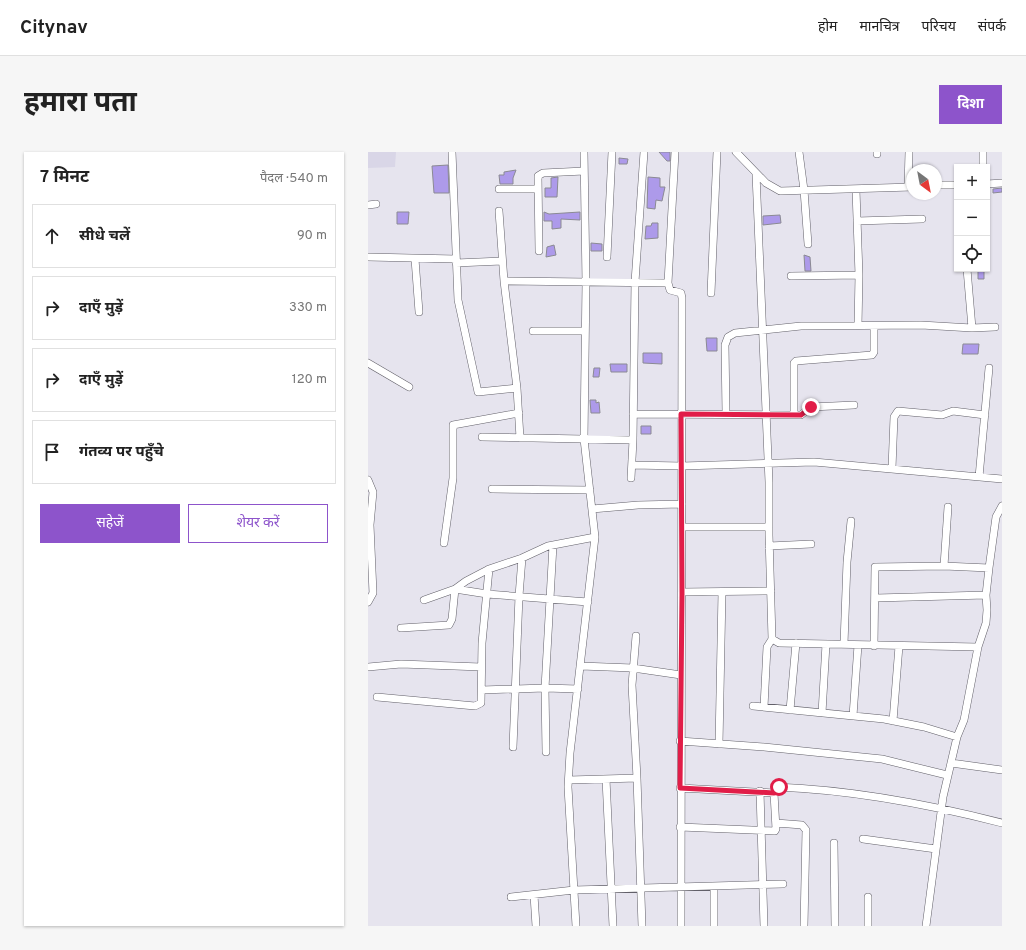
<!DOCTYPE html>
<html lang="hi">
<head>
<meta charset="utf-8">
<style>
  body { margin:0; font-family:Overpass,"Noto Sans Devanagari",sans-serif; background:#f6f6f6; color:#222 }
  .controls { position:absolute; right:12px; top:12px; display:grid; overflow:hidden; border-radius:0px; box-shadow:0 1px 3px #0004 }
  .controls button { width:36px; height:36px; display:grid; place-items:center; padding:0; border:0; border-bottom:1px solid #e0e0e0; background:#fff; color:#222; font:20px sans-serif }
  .compass { position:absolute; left:538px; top:12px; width:36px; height:36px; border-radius:50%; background:#fff; box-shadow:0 1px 3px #0004; rotate:148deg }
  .stop { position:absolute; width:12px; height:12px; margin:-9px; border:3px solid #e11d48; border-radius:50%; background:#fff }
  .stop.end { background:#e11d48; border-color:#fff; box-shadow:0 1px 4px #0008 }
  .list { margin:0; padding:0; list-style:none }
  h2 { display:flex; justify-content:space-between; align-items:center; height:52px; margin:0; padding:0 16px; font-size:17px }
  h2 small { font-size:13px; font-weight:400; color:#767676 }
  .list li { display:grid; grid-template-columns:26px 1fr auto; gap:12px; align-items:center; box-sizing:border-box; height:64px; margin:0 8px 8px; padding:0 8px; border:1px solid #e0e0e0; border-radius:0px }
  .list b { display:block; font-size:15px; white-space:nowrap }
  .list em { font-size:13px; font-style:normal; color:#767676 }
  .actions { display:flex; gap:8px; padding:12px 16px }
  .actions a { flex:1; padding:9px 0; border:1px solid #8d54cb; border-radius:0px; text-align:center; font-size:14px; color:#8d54cb }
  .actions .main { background:#8d54cb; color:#fff }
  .icon { flex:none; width:22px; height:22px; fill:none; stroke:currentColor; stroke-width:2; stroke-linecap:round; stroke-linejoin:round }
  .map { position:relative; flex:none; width:634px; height:774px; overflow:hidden; border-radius:0px }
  header { display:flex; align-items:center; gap:24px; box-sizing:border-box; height:56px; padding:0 20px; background:#fff; border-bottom:1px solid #e0e0e0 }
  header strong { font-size:19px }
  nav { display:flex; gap:22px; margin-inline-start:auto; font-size:14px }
  .intro { display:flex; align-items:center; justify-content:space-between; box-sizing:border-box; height:96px; padding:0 24px }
  h1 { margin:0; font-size:28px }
  .button { padding:10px 18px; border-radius:0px; background:#8d54cb; color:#fff; font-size:14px; font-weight:700 }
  main { display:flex; gap:24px; padding:0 24px }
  aside { flex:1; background:#fff; border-radius:0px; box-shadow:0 1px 3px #0004 }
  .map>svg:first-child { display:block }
  .built { fill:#d9d6e7 }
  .building { fill:#ad9aea; stroke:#8b8a93 }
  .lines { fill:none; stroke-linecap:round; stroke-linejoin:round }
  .street-casing { stroke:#626069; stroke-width:8 }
  .street { stroke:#fff; stroke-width:7 }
  .route { stroke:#e11d48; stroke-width:5 }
</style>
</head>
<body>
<header>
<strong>Citynav</strong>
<nav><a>होम</a><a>मानचित्र</a><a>परिचय</a><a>संपर्क</a></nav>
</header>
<div class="intro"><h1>हमारा पता</h1><a class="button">दिशा</a></div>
<main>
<aside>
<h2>7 मिनट<small>पैदल · 540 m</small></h2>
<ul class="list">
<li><svg class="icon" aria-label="ahead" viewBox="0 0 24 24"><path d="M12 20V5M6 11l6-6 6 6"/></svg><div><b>सीधे चलें</b></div><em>90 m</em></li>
<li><svg class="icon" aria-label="right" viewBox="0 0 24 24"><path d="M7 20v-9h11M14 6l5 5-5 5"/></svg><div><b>दाएँ मुड़ें</b></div><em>330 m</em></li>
<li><svg class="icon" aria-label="right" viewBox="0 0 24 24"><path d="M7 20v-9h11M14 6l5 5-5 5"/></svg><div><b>दाएँ मुड़ें</b></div><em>120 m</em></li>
<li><svg class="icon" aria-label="arrive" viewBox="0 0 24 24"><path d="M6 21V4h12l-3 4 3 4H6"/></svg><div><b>गंतव्य पर पहुँचे</b></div></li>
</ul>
<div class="actions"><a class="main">सहेजें</a><a>शेयर करें</a></div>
</aside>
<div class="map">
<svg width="634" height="774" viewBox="0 0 634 774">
  <rect width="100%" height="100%" fill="#e6e4ee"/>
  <path class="built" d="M0,0H28L27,15L0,16Z"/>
  <path class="building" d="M291,0H302V9H299Z
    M251,6L260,7L259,12H251Z
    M80,13L81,41H66L64,14Z
    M148,18L145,26V32H132L131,23H136V20Z
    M190,25L189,45H177V36H183V26Z
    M280,25L292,26V35H297L294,49L288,48L287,57L279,56Z
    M634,36V40L625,41V37Z
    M29,60H41L40,72H29Z
    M176,60L181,62L212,60V68L193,67V76L184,77V69H176Z
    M412,63L413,71L395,73V64Z
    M284,71H290V86L277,87L278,74H283Z
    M223,91L234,92V99H223Z
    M186,93L188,103L178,105L179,95Z
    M436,103L442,105L443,119H437Z
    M610,118H616V127H610Z
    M338,186H349V199H339Z
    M595,192H611L610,202H594Z
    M275,201H294V212L275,211Z
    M242,212H259V220H243Z
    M226,216H232L231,225H225Z
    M222,248H228V251L231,250L232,261H223Z
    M273,274H283V282H273Z"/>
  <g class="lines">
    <g class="street-casing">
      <path id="street" d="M84,0L90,148L110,240L149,236L136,129L131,59
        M368,0L398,31L412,39L544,35
        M431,0L436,38L440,92
        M615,0V15
        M509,2V0
        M388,22L401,330V383L404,487L411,491L610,495
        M619,32L634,31
        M568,33H589
        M540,35L541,0
        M131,37H170
        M0,53L8,52
        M489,69L554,67
        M171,99L170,24L175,21L216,19
        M0,105L88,107
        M239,105L244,0
        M47,107L51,160
        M88,111L134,109
        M599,117L604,176
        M423,124L491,123L488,38
        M136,129L300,131L307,0
        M300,131L302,138L313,141L314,146L313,774
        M343,141L349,0
        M490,174L491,123
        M165,179H216
        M0,211L41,235
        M149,236L152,286
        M358,261L357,193L360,185L367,181L433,174L553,173L604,176L627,175
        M265,262L433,263L443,255L486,253
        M426,263V211L428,209L504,203L506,200V174
        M114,285L265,288L267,130L276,0
        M264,313L314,314L446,310L634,327
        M524,316L526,265L530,259L574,263L585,259L617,263
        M611,325L621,216
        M263,326L265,288
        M0,328L5,340L2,373L5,441L0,450
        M124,337L222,338
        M580,355L576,414L621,416
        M224,357L270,353L314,352
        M314,375H401
        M76,391L85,326V273L151,261
        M401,394L443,392
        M314,440L403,439
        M508,446L618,443
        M56,448L87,437L119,442L220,450
        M33,476L81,473L84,467L87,437L98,429L121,417L154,406L180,394L227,385
        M268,484L264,533L269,626L274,774
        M476,492L479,410L483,369
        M506,494L507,415L576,414
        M213,514L265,516L313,523
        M0,515L33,512L113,515
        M114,538L177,536L210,537
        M9,545L107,554L113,551L114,491L121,417
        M385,554L516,567L556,575L589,585
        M396,555L399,495L404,487
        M422,558L428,491
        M454,561L458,492
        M485,564L490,493
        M525,569L531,494
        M312,589L396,595L514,607L579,623
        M351,592L354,440
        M145,595L151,444L154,406
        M178,600L177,536L185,393
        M583,611L634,618
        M238,627L245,774
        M201,628L269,626
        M312,636L406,641L409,635C485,638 560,652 634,671
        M392,639L396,774
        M408,671L434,673L438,678L436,774
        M312,675L407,679L408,677L406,641
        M495,687L568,697
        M466,691L467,774
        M346,735V774
        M166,743L168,774
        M143,745L206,738L415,732
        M208,774L200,635L202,601L227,385L216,287L218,130L216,0
        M500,774V745
        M558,774L575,645L589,585L596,568L610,495L618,471L619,458L618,443L621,416L628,365L634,354"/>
    </g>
    <use href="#street" class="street"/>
  </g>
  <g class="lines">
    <path class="route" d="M411,635L408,636L406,641L312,636L314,442L313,262L433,263L443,255"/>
  </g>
</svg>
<div class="controls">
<button>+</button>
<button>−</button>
<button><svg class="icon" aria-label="locate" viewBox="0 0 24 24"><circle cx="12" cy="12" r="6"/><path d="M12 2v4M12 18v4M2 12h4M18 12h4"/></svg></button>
</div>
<svg class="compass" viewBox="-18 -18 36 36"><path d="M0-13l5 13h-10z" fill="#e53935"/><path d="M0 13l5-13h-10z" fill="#767676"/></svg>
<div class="stop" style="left:411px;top:635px"></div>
<div class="stop end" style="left:443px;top:255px"></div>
</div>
</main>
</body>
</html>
